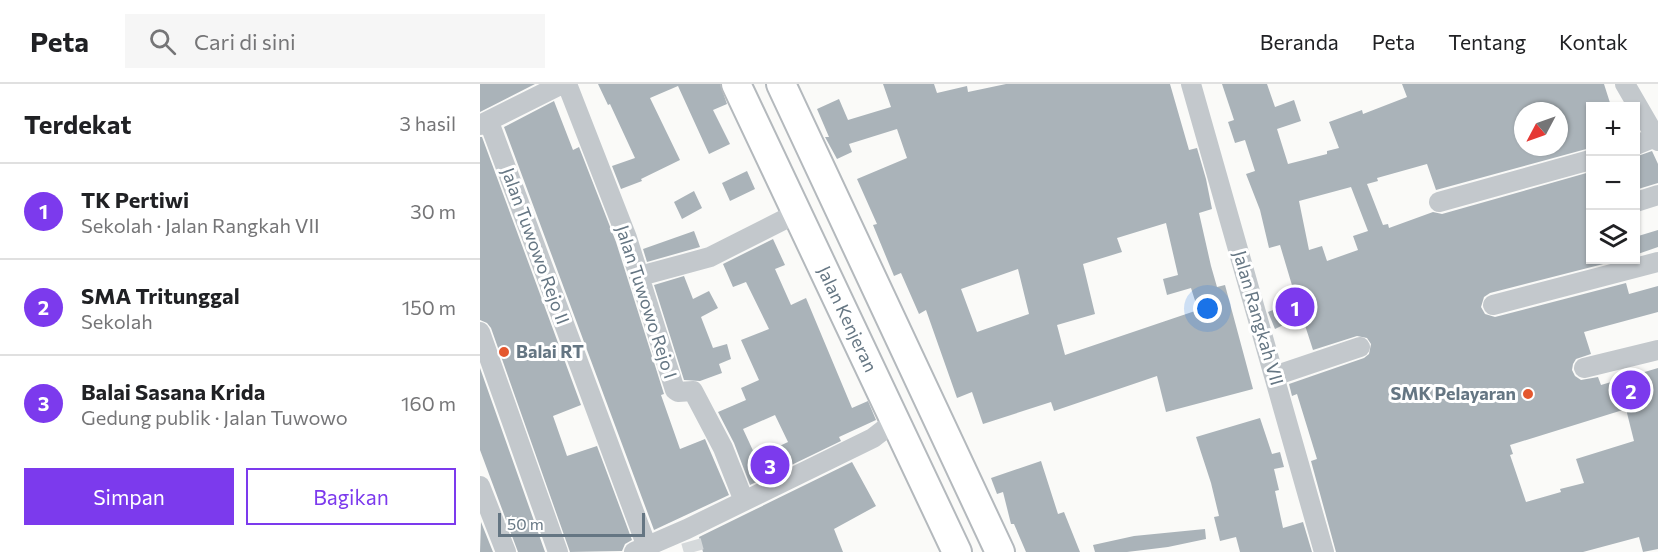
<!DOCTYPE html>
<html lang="id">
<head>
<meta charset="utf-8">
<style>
  body { margin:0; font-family:Commissioner,sans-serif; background:#f6f6f6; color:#202124 }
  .controls { position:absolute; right:18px; top:18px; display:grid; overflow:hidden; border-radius:0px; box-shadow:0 2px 4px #0004 }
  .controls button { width:54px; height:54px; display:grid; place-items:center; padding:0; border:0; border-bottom:2px solid #e0e0e0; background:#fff; color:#202124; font:30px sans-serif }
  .compass { position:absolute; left:1034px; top:18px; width:54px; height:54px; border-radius:50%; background:#fff; box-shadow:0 2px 4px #0004; rotate:229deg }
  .scale { position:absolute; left:18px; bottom:15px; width:147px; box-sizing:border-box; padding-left:6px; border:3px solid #657683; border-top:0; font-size:16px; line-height:21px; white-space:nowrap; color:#657683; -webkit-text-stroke:4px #fff; paint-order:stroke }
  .you { position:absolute; left:728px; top:225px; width:21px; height:21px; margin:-15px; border:4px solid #fff; border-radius:50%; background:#1a73e8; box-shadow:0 0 0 9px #1a73e833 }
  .badge { display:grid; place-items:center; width:39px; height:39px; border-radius:50%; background:#7c3aed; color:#fff; font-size:20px; font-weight:700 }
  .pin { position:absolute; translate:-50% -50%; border:3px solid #fff; box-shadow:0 2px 6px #0006 }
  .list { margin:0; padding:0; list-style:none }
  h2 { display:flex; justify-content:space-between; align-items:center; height:78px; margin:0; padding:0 24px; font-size:26px }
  h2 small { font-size:20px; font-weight:400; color:#757577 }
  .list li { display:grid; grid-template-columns:39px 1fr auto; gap:18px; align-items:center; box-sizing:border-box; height:96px; padding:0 24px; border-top:2px solid #e0e0e0 }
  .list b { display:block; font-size:22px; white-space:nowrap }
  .list p { margin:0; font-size:20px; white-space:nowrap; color:#757577 }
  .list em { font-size:20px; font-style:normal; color:#757577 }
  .actions { display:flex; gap:12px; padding:18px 24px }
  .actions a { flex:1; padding:14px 0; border:2px solid #7c3aed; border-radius:0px; text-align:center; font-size:21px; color:#7c3aed }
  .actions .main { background:#7c3aed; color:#fff }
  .icon { flex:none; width:33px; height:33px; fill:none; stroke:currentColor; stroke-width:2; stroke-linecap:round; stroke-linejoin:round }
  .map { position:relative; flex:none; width:1178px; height:468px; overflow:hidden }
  header { display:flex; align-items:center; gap:36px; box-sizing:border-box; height:84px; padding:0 30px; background:#fff; border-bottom:2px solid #e0e0e0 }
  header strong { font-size:28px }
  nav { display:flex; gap:33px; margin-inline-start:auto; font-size:21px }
  .search { width:420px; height:54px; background:#f6f6f6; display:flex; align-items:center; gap:15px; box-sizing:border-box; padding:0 21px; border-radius:0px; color:#757577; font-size:22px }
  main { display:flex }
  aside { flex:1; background:#fff }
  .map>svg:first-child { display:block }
  .building { fill:#aab3b9; fill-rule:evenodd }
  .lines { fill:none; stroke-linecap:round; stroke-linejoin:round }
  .minor-tunnel { stroke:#d5d9db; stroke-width:20; stroke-dasharray:20 10; stroke-linecap:butt }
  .highway-casing { stroke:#b4b9bd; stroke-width:32 }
  .minor { stroke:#c3c8cc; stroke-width:20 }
  .highway { stroke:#fff; stroke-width:28 }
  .poi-dot { fill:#e4572e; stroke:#fff; stroke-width:2 }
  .labels { text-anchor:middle; stroke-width:6; stroke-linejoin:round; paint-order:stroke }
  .street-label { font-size:18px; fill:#657683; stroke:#fff }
  .poi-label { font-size:18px; font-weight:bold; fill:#657683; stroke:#fff; text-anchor:start }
</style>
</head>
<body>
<header>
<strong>Peta</strong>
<div class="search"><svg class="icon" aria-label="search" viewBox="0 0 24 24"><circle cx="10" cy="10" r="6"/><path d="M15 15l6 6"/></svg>Cari di sini</div>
<nav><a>Beranda</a><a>Peta</a><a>Tentang</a><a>Kontak</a></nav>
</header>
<main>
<aside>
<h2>Terdekat<small>3 hasil</small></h2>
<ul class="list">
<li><span class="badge">1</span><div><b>TK Pertiwi</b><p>Sekolah · Jalan Rangkah VII</p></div><em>30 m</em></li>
<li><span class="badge">2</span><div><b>SMA Tritunggal</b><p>Sekolah</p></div><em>150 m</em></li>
<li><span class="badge">3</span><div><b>Balai Sasana Krida</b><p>Gedung publik · Jalan Tuwowo</p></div><em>160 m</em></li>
</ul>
<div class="actions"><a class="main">Simpan</a><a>Bagikan</a></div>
</aside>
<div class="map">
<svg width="1178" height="468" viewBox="0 0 1178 468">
  <rect width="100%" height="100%" fill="#fafaf8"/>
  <path class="building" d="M0,0H55L0,28Z
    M118,0H240L247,20L233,26L250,60L229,70L198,2L170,14L200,76L161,95L162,97L141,105L132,82L155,74L130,20L128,21Z
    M403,0H454L457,9L487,2L488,8L526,0H690L709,66L717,64L726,95L732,125L719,129L731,182L737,203L745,201L773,305L686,328L677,292L574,327L571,318L503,340L492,308L477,314L446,226L439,230L421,189L414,192L393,141L397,140L377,95L427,74L417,45L369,60L372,68L357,75L345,53H349L337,25L359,15L368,36L411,23ZM686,139L698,191L683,195L687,211L711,204L718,226L585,271L577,241L615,230L603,180L642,168L637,154ZM538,185L549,230L497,248L481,205Z
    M742,0H787L795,23L814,16L821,37L797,45L808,80L847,70V67L859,64L849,38L882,26L883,30L927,13L922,0H1124L1131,22H1110V64L956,106L947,80L897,94L898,97L887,100L903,141L908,140L909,144L953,128L962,130L1110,88V176H1139L1010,209L1004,213L1001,223L1005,230L1015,233L1146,199L1149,210L1178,202V228L1104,248L1111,270L1096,275L1093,280L1092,286L1095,292L1101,296L1118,293L1121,301L1178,284V465L1163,468L1159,453L1103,468H856L831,377L837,375L817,310L812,312L809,300L884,274L889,270L891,260L887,254L877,252L833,266L822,232L795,245L788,228L809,219L805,211L814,208L800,161L789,164L780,126L766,90L775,87L765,56L755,59L748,38L754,36ZM1043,27H1079V63H1043ZM871,103L888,147L873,152L878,166L847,177L842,162L829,166L819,117ZM1146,325L1154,357L1096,375L1104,399L1080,405L1081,408L1046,418L1030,371L1033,370L1030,361Z
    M74,17L93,66L99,63L136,158L184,310L181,311L200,365L225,355L249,411L174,446L24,43Z
    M0,53H2L101,321L73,332L87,372L117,362L152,456L145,460L142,467L90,468L11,244L7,239L0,236Z
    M1172,67L1178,80V99L1155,106V73Z
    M267,87L275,105L250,117L242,99Z
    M214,107L222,124L202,135L194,118Z
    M1178,146V163L1155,171V153Z
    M214,147L220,163L167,178L163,165Z
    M293,155L305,181L295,185L311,221L326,214L372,324L388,317L396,336L359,353L361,357L270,401L254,359L238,328L266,316L261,304L279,296L261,256L289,245L266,198L253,203L243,180ZM295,331L308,358L276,373L263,345Z
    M204,192L213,215L229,207L238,224L221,233L233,264L247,260L251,275L239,280L242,289L220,297L204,296L174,201Z
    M0,284L65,468H38L0,366Z
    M780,334L792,370L800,368L804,383L794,385L799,406L795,407L803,444L823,438L832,468H760L756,453L740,457L734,433L739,432L731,399L716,353Z
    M561,377L578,430L584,428L600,468H546L534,440H531L523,408L517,410L511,394Z
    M372,378L396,422L354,445L363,468H223L219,453Z
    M1,438L13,468H0Z
    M725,445L726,455L688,463L647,468H615L613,461L654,452Z"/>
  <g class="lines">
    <path class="minor-tunnel" d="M211,457L214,468"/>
    <g class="highway-casing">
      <g id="highway">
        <path id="s1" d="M256,0L477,468"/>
        <path d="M301,0L520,468"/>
      </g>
    </g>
    <path class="minor" d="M711,0L844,468
      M1145,0L1178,57
      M9,38L167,463
      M0,41L78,2L87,0L147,154L195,306L198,308L213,307L243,364L264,417
      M1156,61L1178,52
      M959,118L1110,76
      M1156,118L1178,111
      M160,192L230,173L317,129
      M1013,221L1178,178
      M0,248L78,468
      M1104,284L1178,266
      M794,292L880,263
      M0,402L26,468
      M154,468L207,445L393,354L415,337"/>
    <use href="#highway" class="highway"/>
  </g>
  <g class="poi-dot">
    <circle cx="24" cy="268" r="6"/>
    <circle cx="1048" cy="310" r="6"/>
  </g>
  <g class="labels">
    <g class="street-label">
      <text transform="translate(55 162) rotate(70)" y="6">Jalan Tuwowo Rejo II</text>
      <text transform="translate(166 218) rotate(72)" y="6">Jalan Tuwowo Rejo I</text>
      <text dy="6" stroke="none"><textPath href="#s1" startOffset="260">Jalan Kenjeran</textPath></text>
      <text transform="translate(778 234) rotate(74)" y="6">Jalan Rangkah VII</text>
    </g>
    <g class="poi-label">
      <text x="36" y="274">Balai RT</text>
      <text x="1036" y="316" text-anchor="end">SMK Pelayaran</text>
    </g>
  </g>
</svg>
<div class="controls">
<button>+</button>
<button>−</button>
<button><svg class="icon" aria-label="layers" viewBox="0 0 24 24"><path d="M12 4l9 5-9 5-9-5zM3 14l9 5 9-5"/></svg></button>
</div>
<svg class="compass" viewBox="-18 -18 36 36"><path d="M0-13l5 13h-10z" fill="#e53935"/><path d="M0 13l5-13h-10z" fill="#757577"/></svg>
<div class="scale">50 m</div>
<div class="you"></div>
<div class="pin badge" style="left:815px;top:223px">1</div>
<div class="pin badge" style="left:1151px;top:306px">2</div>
<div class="pin badge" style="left:290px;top:381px">3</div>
</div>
</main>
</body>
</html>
